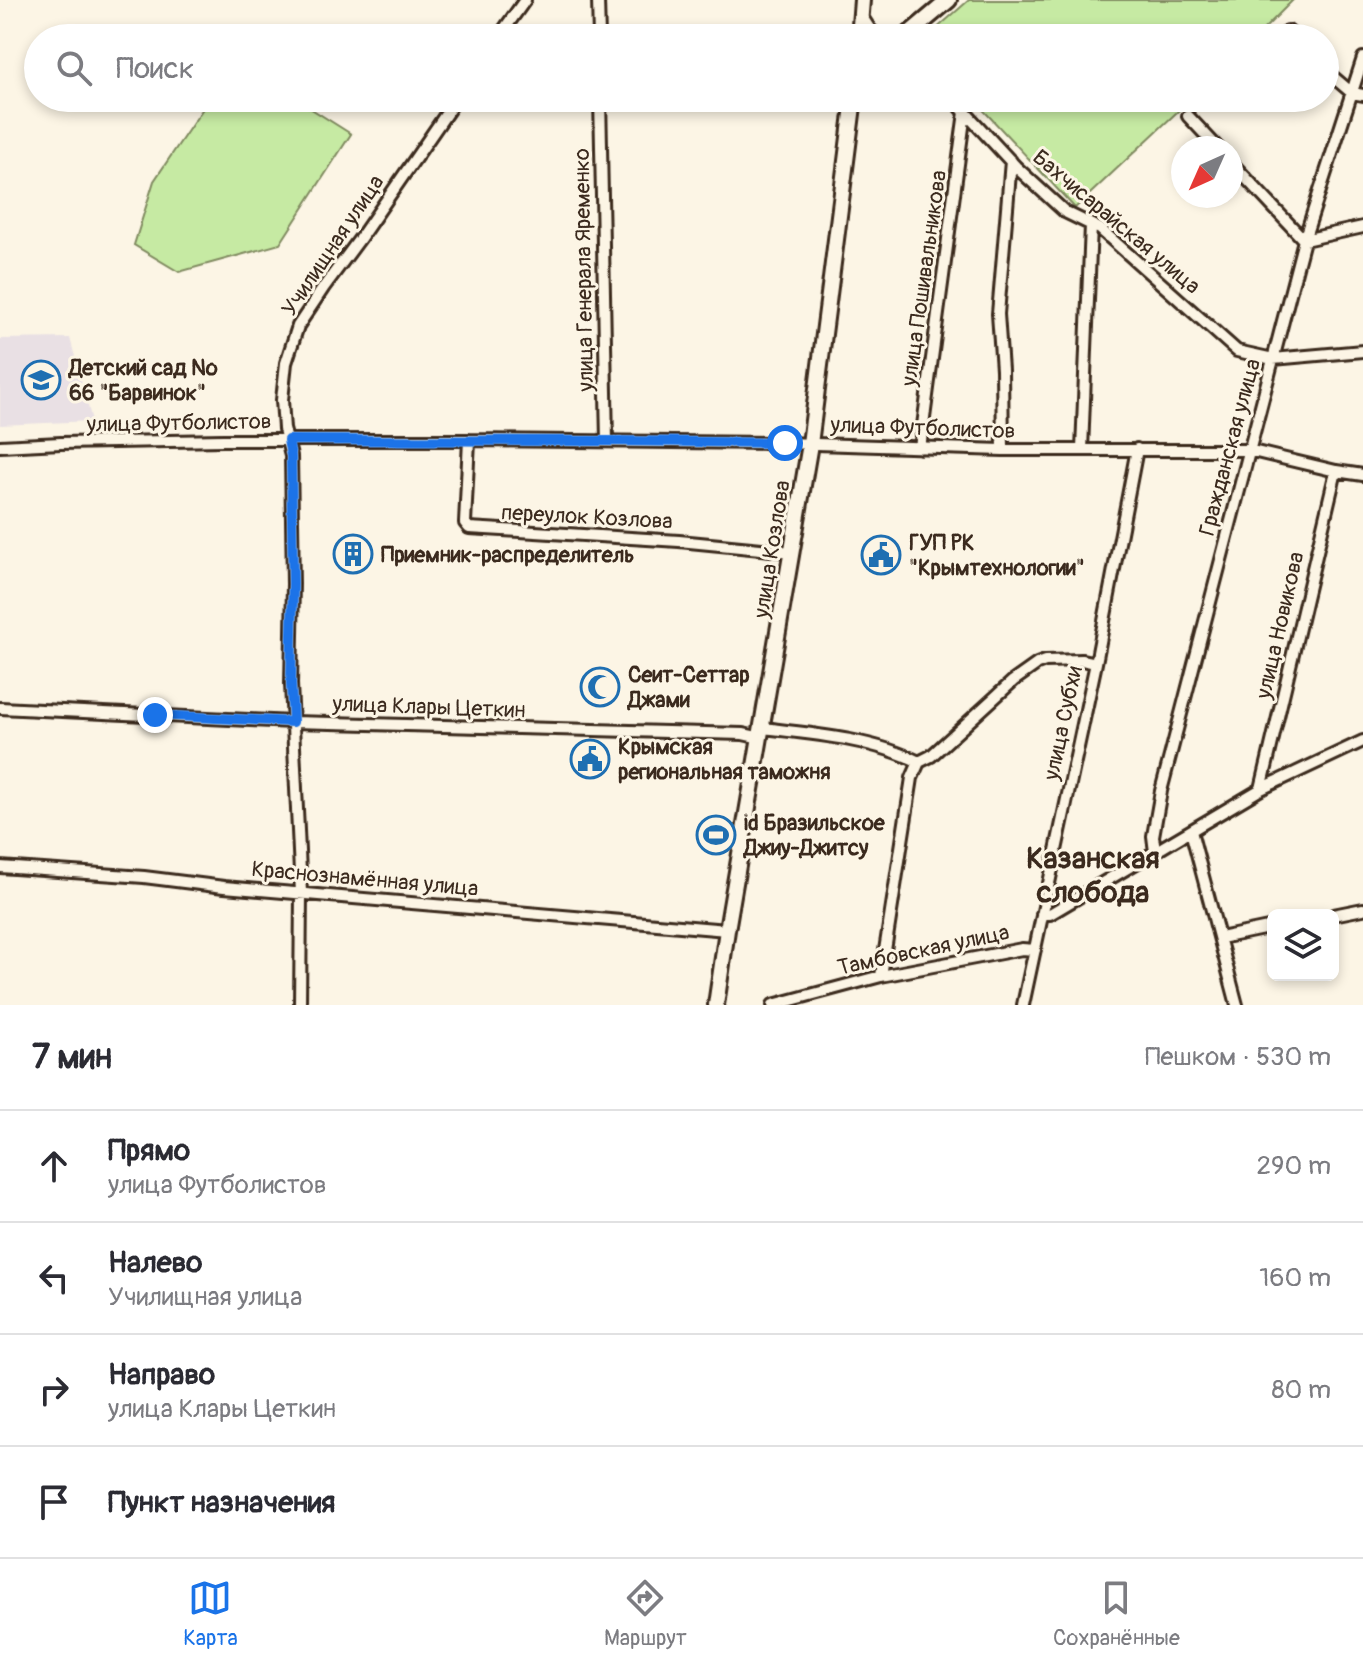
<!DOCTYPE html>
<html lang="ru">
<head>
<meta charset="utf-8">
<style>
  body { margin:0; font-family:Pangolin,sans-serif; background:#f2f2f3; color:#2b2b33 }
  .controls { position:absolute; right:24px; bottom:24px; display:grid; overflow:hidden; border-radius:12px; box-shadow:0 4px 12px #0003 }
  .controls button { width:72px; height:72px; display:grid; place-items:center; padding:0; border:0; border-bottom:2px solid #e1e1e2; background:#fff; color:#2b2b33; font:40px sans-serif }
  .compass { position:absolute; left:1171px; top:136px; width:72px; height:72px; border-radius:50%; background:#fff; box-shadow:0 4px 12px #0003; rotate:225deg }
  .stop { position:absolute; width:24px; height:24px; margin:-18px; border:6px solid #1a73e8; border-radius:50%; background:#fff }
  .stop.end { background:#1a73e8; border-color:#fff; box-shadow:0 2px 8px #0008 }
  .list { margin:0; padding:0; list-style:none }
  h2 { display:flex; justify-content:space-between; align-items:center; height:104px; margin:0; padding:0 32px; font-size:34px }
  h2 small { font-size:26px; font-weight:400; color:#7c7c81 }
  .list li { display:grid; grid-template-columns:52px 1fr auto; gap:24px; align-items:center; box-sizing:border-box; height:112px; padding:0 32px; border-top:2px solid #e1e1e2 }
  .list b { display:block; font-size:30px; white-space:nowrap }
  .list p { margin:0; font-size:26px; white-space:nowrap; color:#7c7c81 }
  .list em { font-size:26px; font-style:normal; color:#7c7c81 }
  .icon { flex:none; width:44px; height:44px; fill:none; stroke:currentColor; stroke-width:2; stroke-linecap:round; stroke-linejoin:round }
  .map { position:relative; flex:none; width:1363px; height:1005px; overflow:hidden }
  .search { position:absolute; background:#fff; box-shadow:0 4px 12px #0003; left:24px; right:24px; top:24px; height:88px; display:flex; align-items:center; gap:20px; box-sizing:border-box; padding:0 28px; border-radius:44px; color:#7c7c81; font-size:30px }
  .sheet { height:552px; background:#fff }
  nav { display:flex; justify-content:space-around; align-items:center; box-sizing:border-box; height:112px; border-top:2px solid #e1e1e2; background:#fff; font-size:22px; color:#7c7c81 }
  nav a { display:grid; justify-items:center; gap:4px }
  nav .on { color:#1a73e8 }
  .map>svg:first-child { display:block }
  .built { fill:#e9e0e4 }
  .green { fill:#c6eaa3; stroke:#808a60; stroke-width:2 }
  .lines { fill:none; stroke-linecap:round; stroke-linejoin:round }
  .street-casing { stroke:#3b2a1e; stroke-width:16 }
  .secondary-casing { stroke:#3b2a1e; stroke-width:20 }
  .street { stroke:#fcf5e5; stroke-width:10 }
  .secondary { stroke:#fcf5e5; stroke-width:14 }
  .route { stroke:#1a73e8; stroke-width:10 }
  .labels { text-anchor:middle; stroke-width:6; stroke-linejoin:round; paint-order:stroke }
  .street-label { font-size:22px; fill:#3b2a1e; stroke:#fcf5e5 }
  .poi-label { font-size:22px; font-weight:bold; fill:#3b2a1e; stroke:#fcf5e5; text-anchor:start }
  .district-label { font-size:30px; font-weight:bold; fill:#3b2a1e; stroke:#fcf5e5 }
</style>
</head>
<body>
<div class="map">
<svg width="1363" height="1005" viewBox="0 0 1363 1005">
  <rect width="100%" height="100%" fill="#fcf5e5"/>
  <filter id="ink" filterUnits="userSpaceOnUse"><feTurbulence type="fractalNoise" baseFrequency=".0125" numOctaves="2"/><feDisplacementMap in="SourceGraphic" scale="16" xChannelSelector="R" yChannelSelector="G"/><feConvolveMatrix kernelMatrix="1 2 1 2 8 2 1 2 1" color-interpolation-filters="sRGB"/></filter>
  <g filter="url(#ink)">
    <path class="built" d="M70,338L92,421L0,425V339Z"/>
    <path class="green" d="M969,0H1293L1255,38H926Z
      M210,98H294L351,134L280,244L179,272L134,245L154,181Z
      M972,98H1192L1075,208Z"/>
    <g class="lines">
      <g class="street-casing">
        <path id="street" d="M598,0L599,38
          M1288,31L1295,38
          M498,38L525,0
          M1325,70L1352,93L1363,95
          M600,98L607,441
          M952,98L1016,167L1065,212L1100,229L1237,351L1273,359L1363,351
          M1188,116L1218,148
          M1231,162L1304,240L1363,227
          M469,440L465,523L469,528L679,541L792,552
          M0,446L61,443L223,440H469L785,443L1003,450H1248L1336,471L1363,475
          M920,448L965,112
          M1003,450L1002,370L998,314L1011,161
          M1082,450L1091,225
          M0,708L293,722L743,734L761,738
          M763,728C814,734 873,739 919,762
          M1261,789L1336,471
          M1191,831L1237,1005
          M1155,852L1153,836L1161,791L1304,240L1363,58
          M0,867L144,877L224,887L727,930
          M1042,914H1050L1261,789L1363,741
          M1333,915L1363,909
          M1220,938L1273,927
          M881,976L912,778L919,762L931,756L1013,681L1037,664L1045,661L1082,660L1096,663
          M300,1005L301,893L291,684L293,584L291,456L284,429L282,400L286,363L298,326L324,287L361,237L457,98
          M773,1005L881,976L1022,949L1035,950
          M1023,1005L1096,663L1137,449"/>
      </g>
      <g class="secondary-casing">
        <path id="secondary" d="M861,19L868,30L876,38
          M859,38L862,0
          M904,38L949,0
          M716,1005L727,930L810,444L854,98"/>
      </g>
      <use href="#street" class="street"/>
      <use href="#secondary" class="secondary"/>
    </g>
  </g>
  <g class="lines" filter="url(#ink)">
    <path class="route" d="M155,715L293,722L291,684L293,584L291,456L288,440L607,441L785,443"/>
  </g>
  <defs>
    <g id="school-ring" transform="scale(2)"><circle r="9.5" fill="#fcf5e5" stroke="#1f6fb2" stroke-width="1.5"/><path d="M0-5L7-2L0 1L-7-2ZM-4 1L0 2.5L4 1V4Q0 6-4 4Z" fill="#1f6fb2"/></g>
    <g id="building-ring" transform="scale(2)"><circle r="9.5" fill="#fcf5e5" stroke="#1f6fb2" stroke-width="1.5"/><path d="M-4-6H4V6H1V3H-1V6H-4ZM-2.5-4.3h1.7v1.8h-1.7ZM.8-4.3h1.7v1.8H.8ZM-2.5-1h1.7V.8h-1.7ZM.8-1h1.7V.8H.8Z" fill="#1f6fb2"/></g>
    <g id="civic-ring" transform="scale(2)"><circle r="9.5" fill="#fcf5e5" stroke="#1f6fb2" stroke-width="1.5"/><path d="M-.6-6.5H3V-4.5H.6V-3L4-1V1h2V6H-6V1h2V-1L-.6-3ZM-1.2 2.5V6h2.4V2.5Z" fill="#1f6fb2"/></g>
    <g id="mosque-ring" transform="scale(2)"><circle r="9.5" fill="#fcf5e5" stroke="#1f6fb2" stroke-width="1.5"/><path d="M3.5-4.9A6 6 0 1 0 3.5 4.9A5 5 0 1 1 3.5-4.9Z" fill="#1f6fb2"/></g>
    <g id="stadium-ring" transform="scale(2)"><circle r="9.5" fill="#fcf5e5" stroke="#1f6fb2" stroke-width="1.5"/><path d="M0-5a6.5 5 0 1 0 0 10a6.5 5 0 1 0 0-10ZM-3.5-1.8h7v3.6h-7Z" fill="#1f6fb2"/></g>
  </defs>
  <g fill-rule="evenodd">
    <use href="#school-ring" x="41" y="380"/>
    <use href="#building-ring" x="353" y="554"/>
    <use href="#civic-ring" x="881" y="555"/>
    <use href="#mosque-ring" x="600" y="687"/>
    <use href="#civic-ring" x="590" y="759"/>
    <use href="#stadium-ring" x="716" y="835"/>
  </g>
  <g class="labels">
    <g class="street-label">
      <text transform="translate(1117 221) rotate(40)" y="8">Бахчисарайская улица</text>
      <text transform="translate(332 245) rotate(-56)" y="8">Училищная улица</text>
      <text transform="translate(583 270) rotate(-91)" y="8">улица Генерала Яременко</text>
      <text transform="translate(923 278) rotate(-82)" y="8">улица Пошивальникова</text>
      <text transform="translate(179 422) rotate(-1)" y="8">улица Футболистов</text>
      <text transform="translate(923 427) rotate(2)" y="8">улица Футболистов</text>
      <text transform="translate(1229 447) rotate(-75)" y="8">Гражданская улица</text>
      <text transform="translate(587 516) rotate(3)" y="8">переулок Козлова</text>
      <text transform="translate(771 549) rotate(-81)" y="8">улица Козлова</text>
      <text transform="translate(1279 625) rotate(-77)" y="8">улица Новикова</text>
      <text transform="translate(429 706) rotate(2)" y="8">улица Клары Цеткин</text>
      <text transform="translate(1062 723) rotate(-78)" y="8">улица Субхи</text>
      <text transform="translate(365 878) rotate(5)" y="8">Краснознамённая улица</text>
      <text transform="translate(923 949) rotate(-12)" y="8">Тамбовская улица</text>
    </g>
    <g class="poi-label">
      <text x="69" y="375">Детский сад №<tspan x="69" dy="25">66 "Барвинок"</tspan></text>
      <text x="909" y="550">ГУП РК<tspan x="909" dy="25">"Крымтехнологии"</tspan></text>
      <text x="381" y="562">Приемник-распределитель</text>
      <text x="628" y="682">Сеит-Сеттар<tspan x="628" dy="25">Джами</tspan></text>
      <text x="618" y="754">Крымская<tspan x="618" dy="25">региональная таможня</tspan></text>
      <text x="744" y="830">id Бразильское<tspan x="744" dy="25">Джиу-Джитсу</tspan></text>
    </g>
    <g class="district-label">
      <text x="1093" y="868">Казанская<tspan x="1093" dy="34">слобода</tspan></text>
    </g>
  </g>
</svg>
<div class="controls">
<button><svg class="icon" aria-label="layers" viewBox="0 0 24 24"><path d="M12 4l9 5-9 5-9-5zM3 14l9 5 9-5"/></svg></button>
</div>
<svg class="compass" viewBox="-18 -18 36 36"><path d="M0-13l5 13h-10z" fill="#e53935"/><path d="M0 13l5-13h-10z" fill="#7c7c81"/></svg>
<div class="stop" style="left:785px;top:443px"></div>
<div class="stop end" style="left:155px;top:715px"></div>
<div class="search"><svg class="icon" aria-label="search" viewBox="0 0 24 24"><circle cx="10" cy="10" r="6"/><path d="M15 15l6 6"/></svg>Поиск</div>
</div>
<section class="sheet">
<h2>7 мин<small>Пешком · 530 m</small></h2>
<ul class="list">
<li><svg class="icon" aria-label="ahead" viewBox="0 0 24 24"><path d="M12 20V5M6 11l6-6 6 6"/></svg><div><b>Прямо</b><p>улица Футболистов</p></div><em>290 m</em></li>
<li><svg class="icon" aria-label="left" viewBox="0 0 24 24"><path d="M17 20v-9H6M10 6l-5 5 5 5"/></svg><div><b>Налево</b><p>Училищная улица</p></div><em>160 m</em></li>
<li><svg class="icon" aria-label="right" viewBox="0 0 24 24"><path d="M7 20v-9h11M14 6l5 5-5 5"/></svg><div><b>Направо</b><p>улица Клары Цеткин</p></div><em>80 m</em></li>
<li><svg class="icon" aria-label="arrive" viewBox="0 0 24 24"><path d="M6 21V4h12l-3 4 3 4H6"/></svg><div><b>Пункт назначения</b></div></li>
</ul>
</section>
<nav>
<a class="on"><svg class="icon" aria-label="map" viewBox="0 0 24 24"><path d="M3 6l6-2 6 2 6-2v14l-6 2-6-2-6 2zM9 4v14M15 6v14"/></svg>Карта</a>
<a><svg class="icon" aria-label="directions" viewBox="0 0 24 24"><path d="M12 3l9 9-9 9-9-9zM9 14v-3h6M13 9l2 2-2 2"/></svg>Маршрут</a>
<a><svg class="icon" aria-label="saved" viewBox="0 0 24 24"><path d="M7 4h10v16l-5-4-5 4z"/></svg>Сохранённые</a>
</nav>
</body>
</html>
